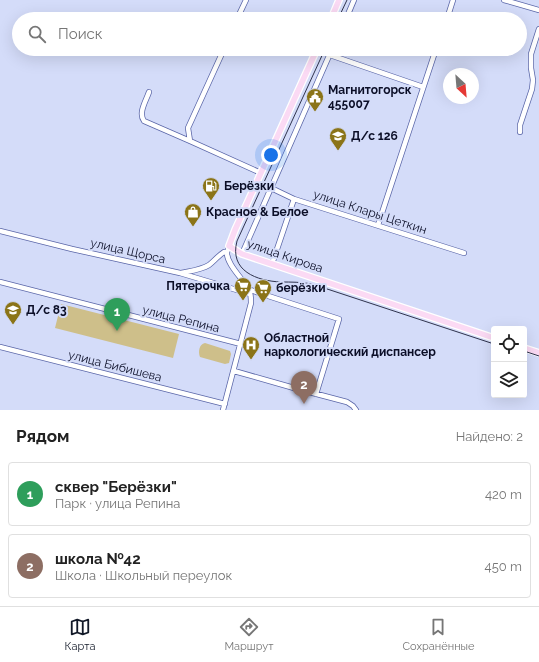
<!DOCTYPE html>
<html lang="ru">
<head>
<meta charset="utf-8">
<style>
  body { margin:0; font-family:Raleway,sans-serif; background:#f6f6f6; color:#222 }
  .controls { position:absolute; right:12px; bottom:12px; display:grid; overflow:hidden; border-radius:4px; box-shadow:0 4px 16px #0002 }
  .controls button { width:36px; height:36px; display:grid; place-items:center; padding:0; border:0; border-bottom:1px solid #e0e0e0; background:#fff; color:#222; font:20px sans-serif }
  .compass { position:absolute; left:443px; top:68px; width:36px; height:36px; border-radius:50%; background:#fff; box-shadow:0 4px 16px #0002; rotate:154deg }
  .you { position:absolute; left:271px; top:155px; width:14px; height:14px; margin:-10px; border:3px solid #fff; border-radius:50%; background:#1a73e8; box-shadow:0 0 0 6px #1a73e833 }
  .badge { display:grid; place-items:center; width:26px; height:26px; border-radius:50%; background:#111827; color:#fff; font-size:13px; font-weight:700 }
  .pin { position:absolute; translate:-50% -33px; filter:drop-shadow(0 1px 2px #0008) }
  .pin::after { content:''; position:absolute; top:21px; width:14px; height:12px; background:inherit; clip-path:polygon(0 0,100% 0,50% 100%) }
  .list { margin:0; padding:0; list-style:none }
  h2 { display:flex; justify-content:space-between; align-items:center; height:52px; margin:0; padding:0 16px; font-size:17px }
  h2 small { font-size:13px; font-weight:400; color:#767676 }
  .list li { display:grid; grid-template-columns:26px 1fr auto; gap:12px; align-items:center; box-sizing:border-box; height:64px; margin:0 8px 8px; padding:0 8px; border:1px solid #e0e0e0; border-radius:4px }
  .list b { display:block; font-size:15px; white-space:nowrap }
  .list p { margin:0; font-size:13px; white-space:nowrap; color:#767676 }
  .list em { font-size:13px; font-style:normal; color:#767676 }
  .icon { flex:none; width:22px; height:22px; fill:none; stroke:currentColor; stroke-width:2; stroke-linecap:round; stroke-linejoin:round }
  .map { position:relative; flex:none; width:539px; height:410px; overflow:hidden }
  .search { position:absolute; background:#fff; box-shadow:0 4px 16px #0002; left:12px; right:12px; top:12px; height:44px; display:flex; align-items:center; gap:10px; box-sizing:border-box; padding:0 14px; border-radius:22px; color:#767676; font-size:15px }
  .sheet { height:196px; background:#fff }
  nav { display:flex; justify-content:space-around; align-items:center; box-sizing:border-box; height:56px; border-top:1px solid #e0e0e0; background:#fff; font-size:11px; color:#767676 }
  nav a { display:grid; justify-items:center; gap:2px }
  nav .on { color:#111827 }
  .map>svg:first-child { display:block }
  .green { fill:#cebf8a }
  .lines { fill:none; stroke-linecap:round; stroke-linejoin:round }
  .minor-casing { stroke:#5a66a8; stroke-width:6 }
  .major-casing { stroke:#fff; stroke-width:8 }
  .minor { stroke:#fff; stroke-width:4.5 }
  .major { stroke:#fbdaf4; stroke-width:5.5 }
  .tram { stroke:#30344e; stroke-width:1 }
  .labels { text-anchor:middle; stroke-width:4; stroke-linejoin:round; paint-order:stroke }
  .poi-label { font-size:12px; font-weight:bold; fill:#0b0e27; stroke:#d4dcf9; text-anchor:start }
  .street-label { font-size:12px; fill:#0b0e27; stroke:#d4dcf9 }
</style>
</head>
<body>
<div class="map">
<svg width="539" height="410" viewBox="0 0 539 410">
  <rect width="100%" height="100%" fill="#d4dcf9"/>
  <path class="green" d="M61,304L179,334L173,358L55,328Z
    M205,343L230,351L231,354L229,363L225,364L200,357C198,352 199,344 205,343Z"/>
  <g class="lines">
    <g class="minor-casing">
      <path id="minor" d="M504,0L539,10
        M237,19L246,0
        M346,19L354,0
        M447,19L453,0
        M330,55L423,87
        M149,92C146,101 138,113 144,121L190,141L261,173
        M520,132V125L532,89L533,80L531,68V54L539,29
        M190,141L188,128L224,49
        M271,188L294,199L464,253
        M378,225L436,49
        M0,231L72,249L180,273L250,294
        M242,254L332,49
        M272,264L294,199
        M181,273C190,271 201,270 209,265C214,261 218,256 224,252L227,253
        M0,282L241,344
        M248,289L259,293L339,319L316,394
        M0,347L225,404
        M234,371L294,388L347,402L353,406L356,410
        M223,410L251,303C251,298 251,294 249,290C244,280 226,264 227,252C228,250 229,248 229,246"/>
    </g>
    <g class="major-casing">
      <path id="major" d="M331,19L339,0
        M317,49L235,230L229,246L242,254L494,338
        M524,348L539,353"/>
    </g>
    <use href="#minor" class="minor"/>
    <use href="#major" class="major"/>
    <path class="tram" d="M338,19L347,0
      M325,49L237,241C229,271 257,281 281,282C291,282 301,282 312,284L494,344
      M524,351L539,356"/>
  </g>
  <defs>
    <g id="civic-pin" transform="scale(0.9)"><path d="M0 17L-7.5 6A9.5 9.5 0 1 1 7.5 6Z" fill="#8b7418" stroke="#d4dcf9"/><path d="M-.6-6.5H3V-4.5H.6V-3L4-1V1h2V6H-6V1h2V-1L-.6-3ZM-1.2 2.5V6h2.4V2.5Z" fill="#fff"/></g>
    <g id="school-pin" transform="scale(0.9)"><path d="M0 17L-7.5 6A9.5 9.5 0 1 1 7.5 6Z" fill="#8b7418" stroke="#d4dcf9"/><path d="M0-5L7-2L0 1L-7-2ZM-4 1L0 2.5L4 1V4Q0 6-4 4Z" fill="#fff"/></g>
    <g id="fuel-pin" transform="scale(0.9)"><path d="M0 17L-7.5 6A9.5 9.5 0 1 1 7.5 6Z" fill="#8b7418" stroke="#d4dcf9"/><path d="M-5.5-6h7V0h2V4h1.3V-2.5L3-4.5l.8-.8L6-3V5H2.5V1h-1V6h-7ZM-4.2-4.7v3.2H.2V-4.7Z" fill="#fff"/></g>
    <g id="shop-pin" transform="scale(0.9)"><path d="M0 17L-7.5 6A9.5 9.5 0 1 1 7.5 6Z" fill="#8b7418" stroke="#d4dcf9"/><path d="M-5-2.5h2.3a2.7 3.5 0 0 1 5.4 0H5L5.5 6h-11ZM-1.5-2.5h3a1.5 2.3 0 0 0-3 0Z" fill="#fff"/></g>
    <g id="supermarket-pin" transform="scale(0.9)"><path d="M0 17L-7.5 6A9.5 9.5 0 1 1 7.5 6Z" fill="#8b7418" stroke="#d4dcf9"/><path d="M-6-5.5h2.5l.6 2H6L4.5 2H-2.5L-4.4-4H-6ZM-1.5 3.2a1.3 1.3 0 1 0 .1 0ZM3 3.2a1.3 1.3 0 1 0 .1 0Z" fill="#fff"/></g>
    <g id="hospital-pin" transform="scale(0.9)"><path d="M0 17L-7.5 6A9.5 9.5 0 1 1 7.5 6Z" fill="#8b7418" stroke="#d4dcf9"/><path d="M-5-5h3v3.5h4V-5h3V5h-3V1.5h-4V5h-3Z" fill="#fff"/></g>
  </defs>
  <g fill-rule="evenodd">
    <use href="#civic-pin" x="315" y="97"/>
    <use href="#school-pin" x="338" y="136"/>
    <use href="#fuel-pin" x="211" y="186"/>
    <use href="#shop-pin" x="193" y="212"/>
    <use href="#supermarket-pin" x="243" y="286"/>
    <use href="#supermarket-pin" x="263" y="288"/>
    <use href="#school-pin" x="13" y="310"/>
    <use href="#hospital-pin" x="251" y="345"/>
  </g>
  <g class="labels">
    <g class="poi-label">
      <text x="328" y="94">Магнитогорск<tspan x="328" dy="14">455007</tspan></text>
      <text x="351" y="140">Д/с 126</text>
      <text x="224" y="190">Берёзки</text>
      <text x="206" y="216">Красное &amp; Белое</text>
      <text x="230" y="290" text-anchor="end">Пятерочка</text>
      <text x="276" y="292">берёзки</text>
      <text x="26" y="314">Д/с 83</text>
      <text x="264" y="342">Областной<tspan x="264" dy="14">наркологический диспансер</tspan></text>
    </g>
    <g class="street-label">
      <text transform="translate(370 212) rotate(18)" y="4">улица Клары Цеткин</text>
      <text transform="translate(128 251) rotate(13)" y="4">улица Щорса</text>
      <text transform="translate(285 256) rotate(19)" y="4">улица Кирова</text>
      <text transform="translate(181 319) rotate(14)" y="4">улица Репина</text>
      <text transform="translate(115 366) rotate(14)" y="4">улица Бибишева</text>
    </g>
  </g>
</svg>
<div class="controls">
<button><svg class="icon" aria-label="locate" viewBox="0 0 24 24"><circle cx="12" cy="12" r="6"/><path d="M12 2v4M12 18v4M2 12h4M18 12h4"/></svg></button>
<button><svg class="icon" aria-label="layers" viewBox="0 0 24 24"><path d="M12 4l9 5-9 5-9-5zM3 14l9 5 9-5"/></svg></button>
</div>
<svg class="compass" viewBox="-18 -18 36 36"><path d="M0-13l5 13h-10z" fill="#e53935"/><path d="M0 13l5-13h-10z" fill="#767676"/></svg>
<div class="you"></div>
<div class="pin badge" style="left:117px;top:331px;background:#2e9e5b">1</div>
<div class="pin badge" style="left:304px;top:404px;background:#8d6e63">2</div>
<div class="search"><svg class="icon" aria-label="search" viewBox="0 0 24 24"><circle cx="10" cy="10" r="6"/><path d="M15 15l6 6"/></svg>Поиск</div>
</div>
<section class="sheet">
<h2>Рядом<small>Найдено: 2</small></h2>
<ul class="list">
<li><span class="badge" style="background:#2e9e5b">1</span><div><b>сквер &quot;Берёзки&quot;</b><p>Парк · улица Репина</p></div><em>420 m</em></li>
<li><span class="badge" style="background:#8d6e63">2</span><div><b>школа №42</b><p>Школа · Школьный переулок</p></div><em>450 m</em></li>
</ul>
</section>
<nav>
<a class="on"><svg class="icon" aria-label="map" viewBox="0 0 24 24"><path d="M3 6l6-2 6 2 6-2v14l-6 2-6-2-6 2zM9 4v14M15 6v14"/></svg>Карта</a>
<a><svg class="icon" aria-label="directions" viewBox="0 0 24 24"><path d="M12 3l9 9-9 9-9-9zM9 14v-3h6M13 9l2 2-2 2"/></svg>Маршрут</a>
<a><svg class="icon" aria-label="saved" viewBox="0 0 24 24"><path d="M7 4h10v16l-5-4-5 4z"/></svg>Сохранённые</a>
</nav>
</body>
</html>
